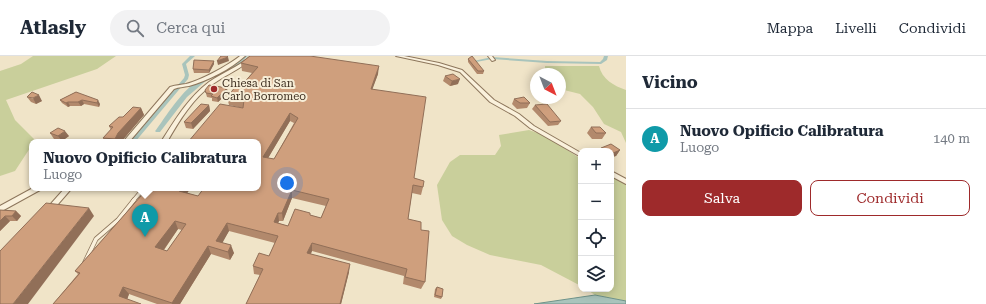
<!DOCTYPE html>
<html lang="it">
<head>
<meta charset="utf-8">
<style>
  body { margin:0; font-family:"Roboto Serif",serif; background:#f2f2f3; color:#1f2937 }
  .controls { position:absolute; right:12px; bottom:12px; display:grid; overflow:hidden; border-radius:8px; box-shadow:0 2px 10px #0003 }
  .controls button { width:36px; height:36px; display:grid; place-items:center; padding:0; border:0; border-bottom:1px solid #e0e1e3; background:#fff; color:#1f2937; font:20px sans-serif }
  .compass { position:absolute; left:530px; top:12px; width:36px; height:36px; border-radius:50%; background:#fff; box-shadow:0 2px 10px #0003; rotate:138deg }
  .you { position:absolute; left:287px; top:127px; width:14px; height:14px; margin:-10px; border:3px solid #fff; border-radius:50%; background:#1a73e8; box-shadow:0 0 0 6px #1a73e833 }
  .badge { display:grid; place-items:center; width:26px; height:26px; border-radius:50%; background:#9e2a2b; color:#fff; font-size:13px; font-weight:700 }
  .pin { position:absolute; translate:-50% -33px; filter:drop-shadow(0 1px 2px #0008) }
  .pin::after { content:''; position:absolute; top:21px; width:14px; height:12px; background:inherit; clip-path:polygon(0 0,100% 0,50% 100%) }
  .popup { position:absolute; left:29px; top:83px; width:232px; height:52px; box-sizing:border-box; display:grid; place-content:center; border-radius:8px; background:#fff; filter:drop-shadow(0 1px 3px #0005); font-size:13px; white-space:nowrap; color:#747a83 }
  .popup b { font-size:15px; color:#1f2937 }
  .popup::after { content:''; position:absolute; left:50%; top:100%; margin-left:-8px; border:8px solid transparent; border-top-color:#fff }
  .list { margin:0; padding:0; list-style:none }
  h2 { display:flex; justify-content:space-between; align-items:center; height:52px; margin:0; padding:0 16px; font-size:17px }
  h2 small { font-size:13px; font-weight:400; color:#747a83 }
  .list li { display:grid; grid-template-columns:26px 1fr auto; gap:12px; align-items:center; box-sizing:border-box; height:60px; padding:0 16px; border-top:1px solid #e0e1e3 }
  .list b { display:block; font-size:15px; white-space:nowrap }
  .list p { margin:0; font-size:13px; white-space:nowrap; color:#747a83 }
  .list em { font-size:13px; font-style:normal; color:#747a83 }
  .actions { display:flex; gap:8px; padding:12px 16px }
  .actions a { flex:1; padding:9px 0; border:1px solid #9e2a2b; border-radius:8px; text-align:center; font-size:14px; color:#9e2a2b }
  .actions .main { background:#9e2a2b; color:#fff }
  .icon { flex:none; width:22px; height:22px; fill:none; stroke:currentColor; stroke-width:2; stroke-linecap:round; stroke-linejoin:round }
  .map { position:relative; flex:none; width:626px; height:248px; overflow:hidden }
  header { display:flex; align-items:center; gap:24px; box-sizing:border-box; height:56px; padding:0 20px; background:#fff; border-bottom:1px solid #e0e1e3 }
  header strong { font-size:19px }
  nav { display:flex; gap:22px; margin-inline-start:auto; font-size:14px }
  .search { width:280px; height:36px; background:#f2f2f3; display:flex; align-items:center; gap:10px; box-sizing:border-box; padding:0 14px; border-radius:22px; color:#747a83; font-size:15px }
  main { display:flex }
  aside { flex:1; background:#fff }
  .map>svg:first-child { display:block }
  .green { fill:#c9cf9b }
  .water { fill:#a9c4bc; stroke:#6f938a }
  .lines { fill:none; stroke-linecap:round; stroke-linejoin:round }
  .canal { fill:#a9c4bc; fill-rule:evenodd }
  .lane-far1-casing { stroke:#8d765c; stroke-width:4.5 }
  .lane-casing { stroke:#8d765c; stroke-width:5 }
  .street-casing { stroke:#8d765c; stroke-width:2 }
  .lane-far1 { stroke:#faf1dc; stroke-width:3 }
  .lane { stroke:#faf1dc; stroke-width:3.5 }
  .street { fill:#faf1dc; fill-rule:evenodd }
  .wall { fill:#b2896c; fill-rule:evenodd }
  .shaded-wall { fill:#916f58 }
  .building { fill:#cf9f7d; stroke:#916f58; fill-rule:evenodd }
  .poi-dot { fill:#9e2a2b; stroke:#f7eed8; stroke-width:1.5 }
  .labels { text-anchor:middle; stroke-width:4; stroke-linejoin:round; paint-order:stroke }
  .far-poi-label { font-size:11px; fill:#3d2e20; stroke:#f7eed8; text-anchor:start }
</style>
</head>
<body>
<header>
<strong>Atlasly</strong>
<div class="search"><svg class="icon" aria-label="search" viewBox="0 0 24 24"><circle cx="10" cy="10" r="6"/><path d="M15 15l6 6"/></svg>Cerca qui</div>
<nav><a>Mappa</a><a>Livelli</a><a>Condividi</a></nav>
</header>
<main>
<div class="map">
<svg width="626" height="248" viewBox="0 0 626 248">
  <rect width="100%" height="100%" fill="#f0e4c8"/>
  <path class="green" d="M33,0H116L97,13L6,44L15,64L35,84L32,86V89L15,115L0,120V15L21,8Z
    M545,10H599C602,23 614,30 626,34V87L621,76L604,68L593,51L580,38L560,33V18H549L545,14Z
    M529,74L546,80L581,103V230L541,209L490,199L467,189L452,180L442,164L437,129L450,106L460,99H495L501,90L499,79Z
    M611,120L626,125V245L595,239L586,233H611Z"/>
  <path class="water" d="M595,239L626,245V248H534Z"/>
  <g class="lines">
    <path class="canal" d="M190,0H195L186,8L189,19L188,23L135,86H129L184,22L185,19L182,8Z
      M243,0H248C243,5 232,14 224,14V12Z
      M604,0H608L607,4L601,8L547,7L492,3L471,7L469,6L492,1L547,5L600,6L603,3Z
      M206,20L209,22L208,23L187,41L160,76H156L155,75L156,74C169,56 185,29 206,20Z"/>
    <g class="lane-far1-casing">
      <path id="lane-far1" d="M133,145L144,132"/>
    </g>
    <g class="lane-casing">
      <path id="lane" d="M85,206L96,183L118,164L134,144"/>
    </g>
    <g class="street-casing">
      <path id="street" d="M240,0H245C231,13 207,25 189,30C184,31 179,31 174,33L129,86H123L170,31C176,29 181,29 186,28C202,24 227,10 240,0Z
        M251,0H255C243,12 227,18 213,28C193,42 179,65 167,86H161C175,64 188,42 209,26C222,17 238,11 251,0Z
        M396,0H404L439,7L462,14L494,44L519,58L534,70L581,97V101L530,72L515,60L490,46L460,16L438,9Z
        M488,0H492L495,4L492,5Z
        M611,115L626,123V128L611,120Z
        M33,132H41L40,134L0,156V150Z
        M65,132H72L52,155H48L47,153L48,151Z"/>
    </g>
    <use href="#lane-far1" class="lane-far1"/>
    <use href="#lane" class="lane"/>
    <use href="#street" class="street"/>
  </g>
  <path class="wall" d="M468,3L484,15L483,18H477L468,6Z
    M214,5V8L209,17H194L193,13Z
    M241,7L378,18L372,33L414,122L423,131L421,139L412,137L408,163L421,174L425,226L421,233L403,228L404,220L312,195L311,198L349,216L341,248H246L260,219L254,218L253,210L269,200L275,187L229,175L222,186L234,197L230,204L211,198L180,248H157L129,238L127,243L53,248L78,218L75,215L148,132H258L243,52L229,49L227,41L241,30L252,17L242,15ZM290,65L294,67L274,103L268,102ZM190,133L202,135L198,140L187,137ZM292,142L326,150L321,162L310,159V157L288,170L278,167L279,165H283ZM178,173L182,174L167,195L164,194Z
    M445,20L458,28L450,30L443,25Z
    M205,34L228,37L218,46L212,45V42L207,41Z
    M76,36L100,48L99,51L84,48L81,50H70L68,51L62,47L60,44Z
    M27,41L42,45L36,48L31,46Z
    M514,43L530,47L527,52L517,53L512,48Z
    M209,49L210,55L193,73L186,72L184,66Z
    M535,49L561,65L558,69L548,70L532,53Z
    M141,52L144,59L121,86H105L103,82L111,74L109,70L123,61Z
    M591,71L606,77L602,83H592L587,77Z
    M50,77L69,80L62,85L54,83Z
    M601,92L620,94L616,100L611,95H599Z
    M0,154L16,155L21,160L17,165H10L0,175Z
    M437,231L442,241L441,243L434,241L435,233Z"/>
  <path class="shaded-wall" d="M228,1L229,5L218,9L217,5Z
    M214,5V8L209,17V14Z
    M379,10L378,18L370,40L371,33Z
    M460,23L458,28L450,30L452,25Z
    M227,32L228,37L218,46L217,42Z
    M39,39L42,45L36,48L33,42Z
    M82,44L84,48L81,50L78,46Z
    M98,44L100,48L99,51L97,47Z
    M68,46L70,50L68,51L66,47Z
    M209,49L210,55L193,73L191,67Z
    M141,52L144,59L121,86H116L115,83L118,77Z
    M290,57V65L264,109L263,101Z
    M65,75L69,80L62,85L58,80Z
    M620,94L616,100L611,102V98Z
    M182,132H190V133L183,143L179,135Z
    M292,134V142L283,165L282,157Z
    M89,152L94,160L28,248H13Z
    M16,155L21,160L17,165L12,160Z
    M278,157L279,165L275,174L274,166Z
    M5,160L10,165L0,175V165Z
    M175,165L178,173L160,199L155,191Z
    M227,167L229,175L219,193L216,185Z
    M312,187V195L307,204V197Z
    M231,189L234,197L230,204L228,196Z
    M208,190L211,198L180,248H172V247Z
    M350,208L349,216L341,248H340Z
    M123,231L129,238L126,247L119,240Z"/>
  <path class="building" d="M221,0H227L228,1L217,5Z
    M250,0H310L379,10L371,33L426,41L414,122L424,125L423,131L413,129L408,163L421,166V174L429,175L425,226L405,221L407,213L312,187L307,197L350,208L340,248H246L263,213L253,210L259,197L269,200L278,180L227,167L216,185L231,189L228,196L208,190L172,247L123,231L119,240L141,248H53L80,217L75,215L148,132H182L179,135L198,140L204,132H258V86H188L220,48L243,52L244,44L227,41L237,29L241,30L258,11L241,7ZM290,57L298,62L274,103L263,101ZM292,134L329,143L321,162L310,159V157L295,153L288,170L274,166L278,157H282ZM175,165L186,168L167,195L155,191Z
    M472,0L484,15H478L468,3Z
    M194,4L214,5L209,14L193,13Z
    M453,18L460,23L452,25L445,20Z
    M209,29L227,32L217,42L211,40L213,38L206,37L205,34Z
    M32,36L39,39L33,42L27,41Z
    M76,36L98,44L97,47L82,44L78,46H68L66,47L60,44Z
    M524,41L530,47H520L514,43Z
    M201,48L209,49L191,67L184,66Z
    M547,48L561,65L550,66L535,49Z
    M133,51L141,52L118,77L115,83L103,82L113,71L109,70L119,61H123Z
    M591,71H600L606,77H596Z
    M58,72L65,75L58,80L50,77Z
    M611,88L620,94L611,98V95H605L601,92Z
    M46,147L89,152L13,248H0V195Z
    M0,154L16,155L12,160H5L0,165Z
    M437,231L443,233L442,241L435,239Z"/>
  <circle class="poi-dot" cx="214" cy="33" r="4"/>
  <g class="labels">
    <g class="far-poi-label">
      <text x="222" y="31">Chiesa di San<tspan x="222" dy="13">Carlo Borromeo</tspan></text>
    </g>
  </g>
</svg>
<div class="controls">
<button>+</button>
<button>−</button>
<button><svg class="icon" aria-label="locate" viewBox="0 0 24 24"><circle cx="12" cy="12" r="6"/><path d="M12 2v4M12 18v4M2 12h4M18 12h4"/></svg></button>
<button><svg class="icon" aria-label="layers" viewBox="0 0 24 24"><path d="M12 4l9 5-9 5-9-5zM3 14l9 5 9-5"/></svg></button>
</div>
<svg class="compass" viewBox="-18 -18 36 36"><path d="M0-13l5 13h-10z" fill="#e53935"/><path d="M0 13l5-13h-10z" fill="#747a83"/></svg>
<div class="you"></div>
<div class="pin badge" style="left:145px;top:181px;background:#0f9aa8">A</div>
<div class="popup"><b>Nuovo Opificio Calibratura</b>Luogo</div>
</div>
<aside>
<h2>Vicino<small></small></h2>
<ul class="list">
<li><span class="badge" style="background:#0f9aa8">A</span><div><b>Nuovo Opificio Calibratura</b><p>Luogo</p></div><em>140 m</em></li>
</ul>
<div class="actions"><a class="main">Salva</a><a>Condividi</a></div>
</aside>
</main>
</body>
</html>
